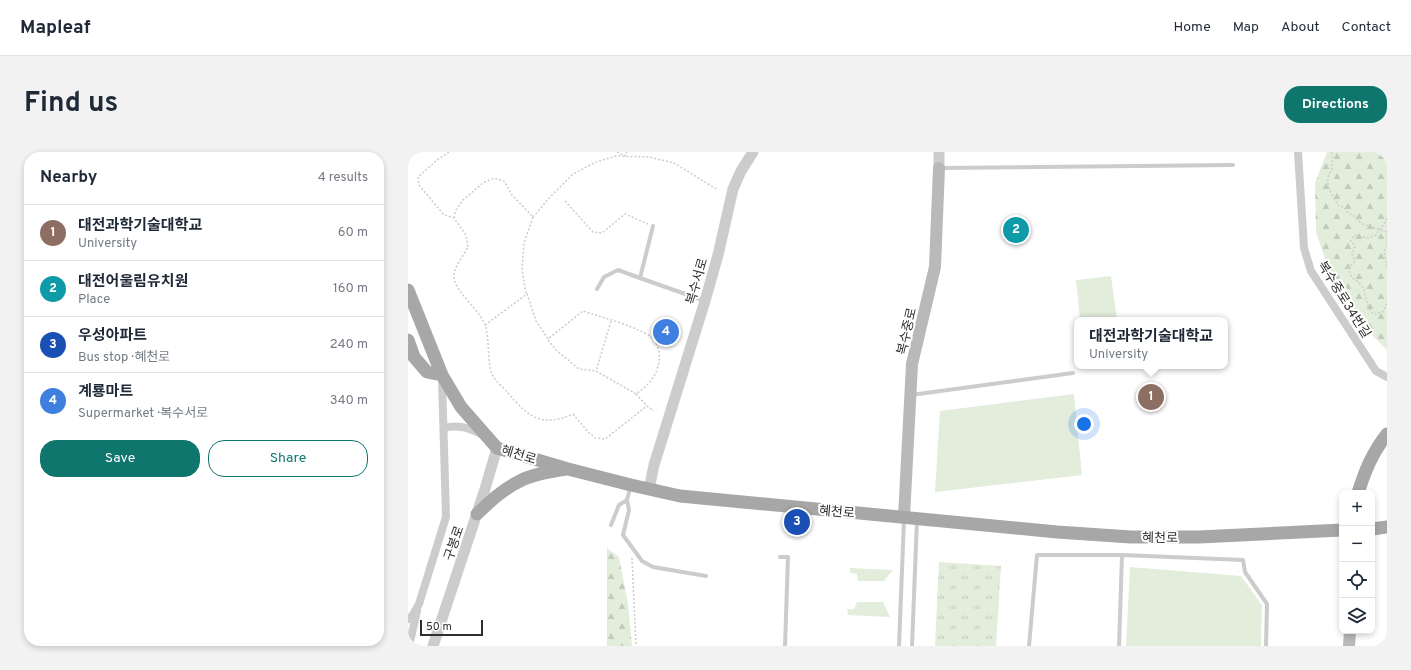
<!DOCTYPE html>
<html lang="en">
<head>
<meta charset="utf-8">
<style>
  body { margin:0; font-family:Overpass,"Noto Sans KR",sans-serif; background:#f2f2f3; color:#1f2937 }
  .controls { position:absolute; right:12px; bottom:12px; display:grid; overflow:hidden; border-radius:8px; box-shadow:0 2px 6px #0003 }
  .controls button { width:36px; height:36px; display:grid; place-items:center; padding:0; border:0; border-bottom:1px solid #e0e1e3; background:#fff; color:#1f2937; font:20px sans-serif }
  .scale { position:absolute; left:12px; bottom:10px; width:63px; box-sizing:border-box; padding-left:4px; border:2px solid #2f2f2f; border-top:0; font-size:11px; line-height:14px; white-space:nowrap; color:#2f2f2f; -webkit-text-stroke:3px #fff; paint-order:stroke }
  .you { position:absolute; left:676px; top:272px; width:14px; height:14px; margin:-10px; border:3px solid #fff; border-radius:50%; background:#1a73e8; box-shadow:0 0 0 6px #1a73e833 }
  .badge { display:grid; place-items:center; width:26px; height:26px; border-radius:50%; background:#0f766e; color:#fff; font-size:13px; font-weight:700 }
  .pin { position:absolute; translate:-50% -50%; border:2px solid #fff; box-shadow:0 1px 4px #0006 }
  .popup { position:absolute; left:666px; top:165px; width:154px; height:52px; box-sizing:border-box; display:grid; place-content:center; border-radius:8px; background:#fff; filter:drop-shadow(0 1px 3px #0005); font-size:13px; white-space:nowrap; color:#747a83 }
  .popup b { font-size:15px; color:#1f2937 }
  .popup::after { content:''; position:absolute; left:50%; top:100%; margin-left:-8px; border:8px solid transparent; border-top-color:#fff }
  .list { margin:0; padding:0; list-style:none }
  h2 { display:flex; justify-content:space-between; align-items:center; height:52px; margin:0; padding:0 16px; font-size:17px }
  h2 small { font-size:13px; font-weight:400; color:#747a83 }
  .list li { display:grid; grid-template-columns:26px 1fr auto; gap:12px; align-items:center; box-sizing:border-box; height:56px; padding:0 16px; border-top:1px solid #e0e1e3 }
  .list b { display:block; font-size:15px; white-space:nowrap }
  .list p { margin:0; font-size:13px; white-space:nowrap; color:#747a83 }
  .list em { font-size:13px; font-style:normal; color:#747a83 }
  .actions { display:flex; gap:8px; padding:12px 16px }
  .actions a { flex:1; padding:9px 0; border:1px solid #0f766e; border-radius:16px; text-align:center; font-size:14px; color:#0f766e }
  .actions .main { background:#0f766e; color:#fff }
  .icon { flex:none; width:22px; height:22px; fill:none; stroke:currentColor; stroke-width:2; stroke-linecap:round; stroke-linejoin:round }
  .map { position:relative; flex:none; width:979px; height:494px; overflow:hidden; border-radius:16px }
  header { display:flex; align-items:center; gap:24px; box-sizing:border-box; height:56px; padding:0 20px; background:#fff; border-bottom:1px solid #e0e1e3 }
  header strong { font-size:19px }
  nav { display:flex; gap:22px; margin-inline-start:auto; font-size:14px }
  .intro { display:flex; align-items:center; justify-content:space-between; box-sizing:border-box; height:96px; padding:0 24px }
  h1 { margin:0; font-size:28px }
  .button { padding:10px 18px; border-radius:16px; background:#0f766e; color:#fff; font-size:14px; font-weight:700 }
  main { display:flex; gap:24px; padding:0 24px }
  aside { flex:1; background:#fff; border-radius:16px; box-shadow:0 2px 6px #0003 }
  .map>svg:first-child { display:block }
  .grass { fill:url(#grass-tufts) }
  .forest { fill:url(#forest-firs) }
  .green { fill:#e2eddc }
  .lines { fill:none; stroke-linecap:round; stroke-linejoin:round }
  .path { stroke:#ccc; stroke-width:1.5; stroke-dasharray:2 2; stroke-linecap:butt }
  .service { stroke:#ccc; stroke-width:4 }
  .minor { stroke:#ccc; stroke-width:8 }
  .tertiary { stroke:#ccc; stroke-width:11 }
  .secondary { stroke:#b9b9b9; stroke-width:12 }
  .primary { stroke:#a7a7a7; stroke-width:13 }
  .labels { text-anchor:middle; stroke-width:4; stroke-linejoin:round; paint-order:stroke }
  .street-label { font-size:13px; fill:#2f2f2f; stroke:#fff }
</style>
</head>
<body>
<header>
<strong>Mapleaf</strong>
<nav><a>Home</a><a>Map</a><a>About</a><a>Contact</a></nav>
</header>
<div class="intro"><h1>Find us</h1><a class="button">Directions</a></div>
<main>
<aside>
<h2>Nearby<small>4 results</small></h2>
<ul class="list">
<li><span class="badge" style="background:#8d6e63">1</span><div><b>대전과학기술대학교</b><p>University</p></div><em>60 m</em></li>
<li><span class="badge" style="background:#0f9aa8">2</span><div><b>대전어울림유치원</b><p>Place</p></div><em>160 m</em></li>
<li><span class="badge" style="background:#1a4fb4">3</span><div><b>우성아파트</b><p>Bus stop · 혜천로</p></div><em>240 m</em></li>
<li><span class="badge" style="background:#3f7fe0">4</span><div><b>계룡마트</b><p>Supermarket · 복수서로</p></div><em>340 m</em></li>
</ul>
<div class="actions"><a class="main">Save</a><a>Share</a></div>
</aside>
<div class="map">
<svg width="979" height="494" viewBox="0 0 979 494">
  <defs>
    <pattern id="grass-tufts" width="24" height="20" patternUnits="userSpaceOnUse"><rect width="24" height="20" fill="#e2eddc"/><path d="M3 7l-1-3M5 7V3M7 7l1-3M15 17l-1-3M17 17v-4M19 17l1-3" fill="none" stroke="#c2ccbd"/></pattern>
    <pattern id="forest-firs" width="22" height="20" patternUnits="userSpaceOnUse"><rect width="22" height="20" fill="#e2eddc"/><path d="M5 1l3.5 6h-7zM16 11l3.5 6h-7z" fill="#c2ccbd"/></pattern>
  </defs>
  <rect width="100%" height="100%" fill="#fff"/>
  <path class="grass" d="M531,410L593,414L588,494H527Z"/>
  <path class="forest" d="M919,0H979V198L950,169L919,112L908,80L907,31Z
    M199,396L211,405L220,452L224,494H199Z"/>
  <path class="green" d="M703,124L709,168H672L668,128Z
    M666,242L674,323L527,340L532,259Z
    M722,415L833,424L854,453L853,494H718Z
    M442,416L485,418L476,429H450L449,422L442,421Z
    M449,450H475L482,465L440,463L439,457H446Z"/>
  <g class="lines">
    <path class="path" d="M41,0L29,8L10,25L11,33L36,63L46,66L58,83L60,95C56,103 45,116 46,125C47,140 71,157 77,173C82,187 79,210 84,222C87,229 95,235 100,241C120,265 134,276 165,262L181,281L187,286L197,287L239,254L246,259
      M209,0L217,4L219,0
      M924,0V18C914,29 924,44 931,54L936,55L940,61L946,64L954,72L979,80V94L976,100L979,116
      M157,49L185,80L194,81L217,62L240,72
      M125,65L142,45L165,22L188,10L208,4L241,5L266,11L310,38
      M46,66L48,58L55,48L75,31L86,26L96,29L104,43L125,65L116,91L114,118L118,142
      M979,66C976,73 971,77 968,83L960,86L947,83L943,89L947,94L944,102L947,109L941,116C942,128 949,127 954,134C959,144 957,153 965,162L975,160L979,151
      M77,173L119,142L128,169L140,187L175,159C190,164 234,176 244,186C251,193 253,205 250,214C247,227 238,235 228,242L188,219L203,169
      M140,188L148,198L171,217L188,219
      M228,242L239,254
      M224,406L228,494"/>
    <path class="service" d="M533,16L825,13
      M245,74L232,126L297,149
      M189,137L196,125L210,118L232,126
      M503,243L665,221
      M222,336L219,348L221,358L215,383L234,409L245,415L298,424
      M203,373L211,353L219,348
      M372,405H380L377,494
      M491,494L496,367
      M504,494L509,368
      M621,494L629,403H714L835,408L837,420L859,452L858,494
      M711,494L714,403"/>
    <path class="minor" d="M890,0L896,96L903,119L968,219L979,225
      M36,276C51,272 61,276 75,283
      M0,467L4,464L11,452L38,365L34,226
      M1,494L9,459"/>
    <path class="tertiary" d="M531,16V0
      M241,337L246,313L297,149L310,103L325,37L333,19L345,0
      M25,494L77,337L89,296"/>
    <path class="secondary" d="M496,365L504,212L527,115L531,16
      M941,494L942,479"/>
    <path class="primary" d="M0,138L34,223L53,255L89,296L160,317L223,333L272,344L649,380L723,385H791L934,378
      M0,188L6,205L19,220L34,223
      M950,341C957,319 964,301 979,282
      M69,362C81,350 94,338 110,330C124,322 142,320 158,317
      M964,377L979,375"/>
  </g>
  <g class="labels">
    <g class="street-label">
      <text transform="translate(288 129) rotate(-74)" y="5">복수서로</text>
      <text transform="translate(937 147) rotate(58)" y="5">복수중로34번길</text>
      <text transform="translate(498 179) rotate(-77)" y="5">복수중로</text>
      <text transform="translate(111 302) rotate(17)" y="5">혜천로</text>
      <text transform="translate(429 359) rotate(5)" y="5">혜천로</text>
      <text transform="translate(752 385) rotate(1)" y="5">혜천로</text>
      <text transform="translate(45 391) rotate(-71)" y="5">구봉로</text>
    </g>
  </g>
</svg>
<div class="controls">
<button>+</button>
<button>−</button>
<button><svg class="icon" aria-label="locate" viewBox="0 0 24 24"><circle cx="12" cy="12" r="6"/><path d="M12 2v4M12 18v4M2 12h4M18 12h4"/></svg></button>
<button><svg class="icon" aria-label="layers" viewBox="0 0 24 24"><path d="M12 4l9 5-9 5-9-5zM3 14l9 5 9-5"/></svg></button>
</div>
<div class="scale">50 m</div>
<div class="you"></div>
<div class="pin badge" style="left:743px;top:245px;background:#8d6e63">1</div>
<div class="popup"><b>대전과학기술대학교</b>University</div>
<div class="pin badge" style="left:608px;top:78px;background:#0f9aa8">2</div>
<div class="pin badge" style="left:389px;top:370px;background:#1a4fb4">3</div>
<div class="pin badge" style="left:258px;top:180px;background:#3f7fe0">4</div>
</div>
</main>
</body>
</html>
